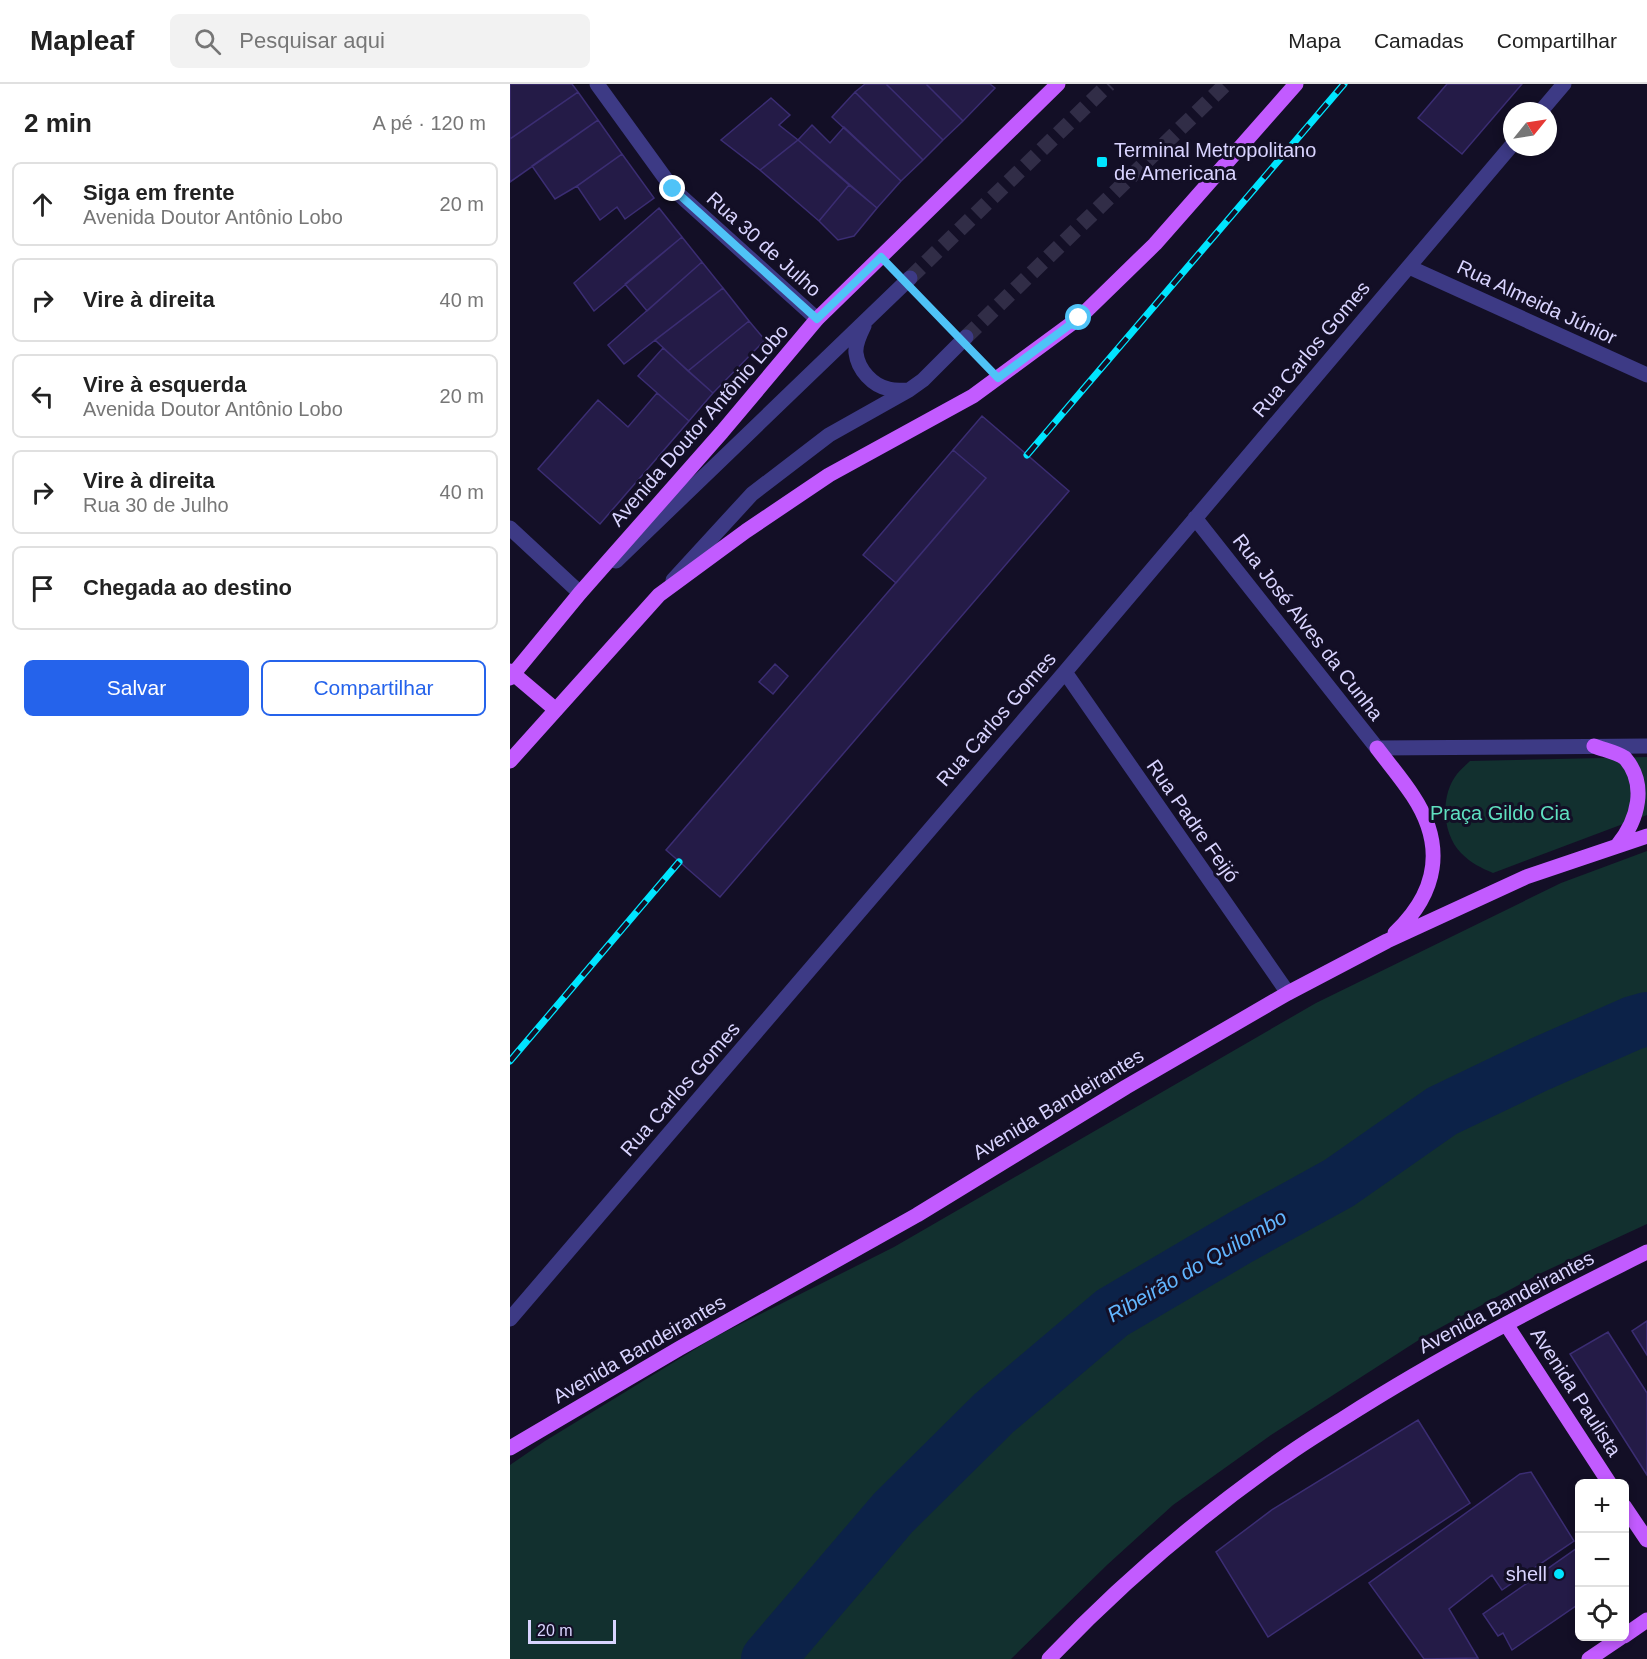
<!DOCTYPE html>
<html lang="pt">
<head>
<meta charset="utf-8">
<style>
  body { margin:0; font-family:Arial,sans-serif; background:#f2f2f2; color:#222 }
  .controls { position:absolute; right:18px; bottom:18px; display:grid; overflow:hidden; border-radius:9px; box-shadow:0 3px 9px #0003 }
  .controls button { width:54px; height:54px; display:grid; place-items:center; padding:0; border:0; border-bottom:2px solid #e0e0e0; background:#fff; color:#222; font:30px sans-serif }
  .compass { position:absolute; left:993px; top:18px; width:54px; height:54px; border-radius:50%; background:#fff; box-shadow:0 3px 9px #0003; rotate:60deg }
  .scale { position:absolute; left:18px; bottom:15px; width:88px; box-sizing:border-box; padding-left:6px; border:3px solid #d9d4ff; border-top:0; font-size:16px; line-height:21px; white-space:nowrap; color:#d9d4ff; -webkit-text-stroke:4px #130f26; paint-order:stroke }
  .stop { position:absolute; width:18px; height:18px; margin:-14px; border:4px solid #4fc3f7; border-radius:50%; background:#fff }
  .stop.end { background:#4fc3f7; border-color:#fff; box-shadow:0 2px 6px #0008 }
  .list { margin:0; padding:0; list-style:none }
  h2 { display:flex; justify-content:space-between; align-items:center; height:78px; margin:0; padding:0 24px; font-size:26px }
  h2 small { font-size:20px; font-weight:400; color:#767676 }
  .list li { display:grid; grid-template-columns:39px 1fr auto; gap:18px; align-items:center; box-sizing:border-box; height:84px; margin:0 12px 12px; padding:0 12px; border:2px solid #e0e0e0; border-radius:9px }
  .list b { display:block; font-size:22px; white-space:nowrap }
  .list p { margin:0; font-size:20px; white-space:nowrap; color:#767676 }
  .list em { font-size:20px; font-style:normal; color:#767676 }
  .actions { display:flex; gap:12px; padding:18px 24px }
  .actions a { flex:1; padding:14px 0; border:2px solid #2563eb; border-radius:9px; text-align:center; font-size:21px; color:#2563eb }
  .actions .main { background:#2563eb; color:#fff }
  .icon { flex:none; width:33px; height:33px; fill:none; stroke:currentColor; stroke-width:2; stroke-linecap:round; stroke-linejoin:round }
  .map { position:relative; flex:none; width:1137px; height:1575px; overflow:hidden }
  header { display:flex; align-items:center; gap:36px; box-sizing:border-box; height:84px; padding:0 30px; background:#fff; border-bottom:2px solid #e0e0e0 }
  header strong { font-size:28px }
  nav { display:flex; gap:33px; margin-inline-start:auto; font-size:21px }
  .search { width:420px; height:54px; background:#f2f2f2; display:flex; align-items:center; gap:15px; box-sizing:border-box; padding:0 21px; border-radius:9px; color:#767676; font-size:22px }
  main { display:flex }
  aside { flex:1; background:#fff }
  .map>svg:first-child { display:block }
  .green { fill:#12302f }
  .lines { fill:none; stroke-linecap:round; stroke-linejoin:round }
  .river { stroke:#0c2248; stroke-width:54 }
  .building { fill:#241b47; stroke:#3b2d73; stroke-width:1.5 }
  .minor-tunnel { stroke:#312d47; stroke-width:15; stroke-dasharray:15 8; stroke-linecap:butt }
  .path { stroke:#2fb8b0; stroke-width:4; stroke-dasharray:3 4.5; stroke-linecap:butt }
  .minor { stroke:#3d3a85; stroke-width:15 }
  .major { stroke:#c25bff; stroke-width:15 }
  .rail-casing { stroke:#00e5ff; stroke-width:7 }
  .rail { stroke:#130f26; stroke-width:4.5; stroke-dasharray:14; stroke-linecap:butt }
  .route { stroke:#4fc3f7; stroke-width:8 }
  .poi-dot { fill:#00e5ff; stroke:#130f26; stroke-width:2 }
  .labels { text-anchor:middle; stroke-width:6; stroke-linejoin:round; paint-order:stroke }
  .poi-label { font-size:20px; fill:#d9d4ff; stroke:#130f26; text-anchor:start }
  .street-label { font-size:20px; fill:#d9d4ff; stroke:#130f26 }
  .park-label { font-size:20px; fill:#5fe0c0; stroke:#130f26 }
  .water-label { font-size:21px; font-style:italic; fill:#62b6ff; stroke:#130f26 }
</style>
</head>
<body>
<header>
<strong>Mapleaf</strong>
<div class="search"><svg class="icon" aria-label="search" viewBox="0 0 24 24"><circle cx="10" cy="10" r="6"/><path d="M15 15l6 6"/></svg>Pesquisar aqui</div>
<nav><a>Mapa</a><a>Camadas</a><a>Compartilhar</a></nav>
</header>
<main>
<aside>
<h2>2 min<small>A pé · 120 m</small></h2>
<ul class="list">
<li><svg class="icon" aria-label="ahead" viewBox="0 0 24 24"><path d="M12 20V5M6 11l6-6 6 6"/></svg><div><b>Siga em frente</b><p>Avenida Doutor Antônio Lobo</p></div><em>20 m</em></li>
<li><svg class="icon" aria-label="right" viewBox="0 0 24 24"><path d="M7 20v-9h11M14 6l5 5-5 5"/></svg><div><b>Vire à direita</b></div><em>40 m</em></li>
<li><svg class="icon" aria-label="left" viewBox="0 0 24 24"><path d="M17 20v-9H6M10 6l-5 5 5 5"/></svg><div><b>Vire à esquerda</b><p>Avenida Doutor Antônio Lobo</p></div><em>20 m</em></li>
<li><svg class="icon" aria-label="right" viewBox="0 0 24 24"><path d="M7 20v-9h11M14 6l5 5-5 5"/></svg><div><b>Vire à direita</b><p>Rua 30 de Julho</p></div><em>40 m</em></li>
<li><svg class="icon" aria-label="arrive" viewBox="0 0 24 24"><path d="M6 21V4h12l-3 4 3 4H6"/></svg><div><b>Chegada ao destino</b></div></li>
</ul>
<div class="actions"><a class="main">Salvar</a><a>Compartilhar</a></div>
</aside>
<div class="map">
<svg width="1137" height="1575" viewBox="0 0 1137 1575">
  <rect width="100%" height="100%" fill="#130f26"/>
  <path class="green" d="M1137,673V731L983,789C971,784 961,779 951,769C932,749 930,712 947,690C951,685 956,681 960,677Z
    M1137,767V1140L1029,1190L915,1252L761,1351L663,1421L597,1481L501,1575H0V1381L35,1357L205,1253L384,1163L806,919L1051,799Z"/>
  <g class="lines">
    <path class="river" d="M258,1575L383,1429L484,1329L602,1229L731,1153L829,1099L932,1027L1030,980L1123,939L1137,935"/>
  </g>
  <path class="building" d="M0,0H62L68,8L0,55Z
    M355,0H376L433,56L413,76L345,8Z
    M376,0H416L453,37L433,56Z
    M416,0H480L485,4L453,37Z
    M937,0H1012L952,70L908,34Z
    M68,8L88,36L0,98V55Z
    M345,8L413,76L391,97L322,33Z
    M261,14L280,31L269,41L288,56L250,86L211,56Z
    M88,36L112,70L67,102L45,115L22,82Z
    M302,41L320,59L334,43L391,97L367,124L288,56Z
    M288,56L339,101L309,137L250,86Z
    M112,70L144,114L115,135L107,123L90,136L67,102Z
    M339,101L367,124L344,152L328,156L309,137Z
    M149,124L172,153L84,227L64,199Z
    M172,153L192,178L137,227L115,200Z
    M192,178L213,204L114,280L98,261Z
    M213,204L239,237L178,287L145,256Z
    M239,237L255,256L203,309L178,287Z
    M153,264L203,309L179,337L128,292Z
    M147,309L179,337L90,440L28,385L88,316L118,343Z
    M472,332L559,407L210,813L156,766L476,394L443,366Z
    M443,366L476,394L386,499L353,471Z
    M265,580L278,592L263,610L249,598Z
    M1137,1237V1271L1122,1247Z
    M1098,1248L1137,1309V1391L1060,1270Z
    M908,1336L960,1419L758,1553L706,1468L763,1425Z
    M1021,1388L1064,1457L992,1506L982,1491L939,1525L968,1574L914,1575L859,1499L1010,1390Z
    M1070,1462V1519L1002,1566L993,1549L988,1552L973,1530Z"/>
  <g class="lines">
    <path class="minor-tunnel" d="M400,194L599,0
      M456,253L716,0"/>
    <path class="path" d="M412,214L437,241"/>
    <path class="minor" d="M87,0L163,105L307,235
      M1031,27L1054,0
      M899,183L1137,291
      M354,242C350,250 345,260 346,269C348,286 363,302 379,305C385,307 392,306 398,306
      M685,434L867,664L1137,662
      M0,444L70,509
      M106,477L400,194
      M163,496L242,410L319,351L399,306L413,296L456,253
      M555,588L778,909
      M0,1235L555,588L1002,61"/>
    <path class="major" d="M0,587L46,626
      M0,594L70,509L212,348L307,235L548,0
      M1084,662C1094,666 1106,668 1115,674C1137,700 1129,735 1107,762
      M867,664C879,680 892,695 903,712C936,762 927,809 885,849
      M0,677L149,511L236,447L319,391L463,312L569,234L645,160L786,0
      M996,1240L1100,1400
      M0,1364L170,1264L407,1131L616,1003L778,909L877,857L1016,793L1137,752
      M1114,1422L1137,1456
      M1114,1552L1137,1536
      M539,1575C611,1499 691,1431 777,1371C795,1358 815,1346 834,1334C931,1272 1034,1219 1137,1168
      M1079,1575L1113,1552"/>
    <g class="rail-casing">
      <path id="rail" d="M517,371L834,0
        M0,977L169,778"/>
    </g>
    <use href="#rail" class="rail"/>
  </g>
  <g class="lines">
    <path class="route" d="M163,105L307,235L371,173L488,294L569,234"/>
  </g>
  <g class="poi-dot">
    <rect x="586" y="72" width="12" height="12" rx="3"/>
    <circle cx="1049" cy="1490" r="6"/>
  </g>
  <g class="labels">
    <g class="poi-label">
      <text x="604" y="73">Terminal Metropolitano<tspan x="604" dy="23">de Americana</tspan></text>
      <text x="1037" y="1497" text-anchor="end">shell</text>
    </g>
    <g class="street-label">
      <text transform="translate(254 160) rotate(42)" y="7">Rua 30 de Julho</text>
      <text transform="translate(1027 218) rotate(25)" y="7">Rua Almeida Júnior</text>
      <text transform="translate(801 265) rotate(-50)" y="7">Rua Carlos Gomes</text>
      <text transform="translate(189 341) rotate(-49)" y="7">Avenida Doutor Antônio Lobo</text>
      <text transform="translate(798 543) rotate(52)" y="7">Rua José Alves da Cunha</text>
      <text transform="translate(486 635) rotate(-49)" y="7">Rua Carlos Gomes</text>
      <text transform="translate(683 737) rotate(55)" y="7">Rua Padre Feijó</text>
      <text transform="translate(170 1005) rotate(-49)" y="7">Rua Carlos Gomes</text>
      <text transform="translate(548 1020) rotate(-31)" y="7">Avenida Bandeirantes</text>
      <text transform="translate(996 1218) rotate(-28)" y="7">Avenida Bandeirantes</text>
      <text transform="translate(129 1265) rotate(-30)" y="7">Avenida Bandeirantes</text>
      <text transform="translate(1066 1308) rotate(57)" y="7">Avenida Paulista</text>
    </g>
    <g class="park-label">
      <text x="990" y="736">Praça Gildo Cia</text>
    </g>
    <g class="water-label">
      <text transform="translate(687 1182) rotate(-30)" y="7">Ribeirão do Quilombo</text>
    </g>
  </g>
</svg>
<div class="controls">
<button>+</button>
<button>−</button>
<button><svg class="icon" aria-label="locate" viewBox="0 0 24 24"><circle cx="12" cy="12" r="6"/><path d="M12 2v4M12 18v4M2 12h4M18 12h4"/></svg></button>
</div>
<svg class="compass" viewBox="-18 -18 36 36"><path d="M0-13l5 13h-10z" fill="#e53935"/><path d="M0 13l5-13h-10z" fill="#767676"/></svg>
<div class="scale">20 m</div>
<div class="stop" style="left:569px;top:234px"></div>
<div class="stop end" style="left:163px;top:105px"></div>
</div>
</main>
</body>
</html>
